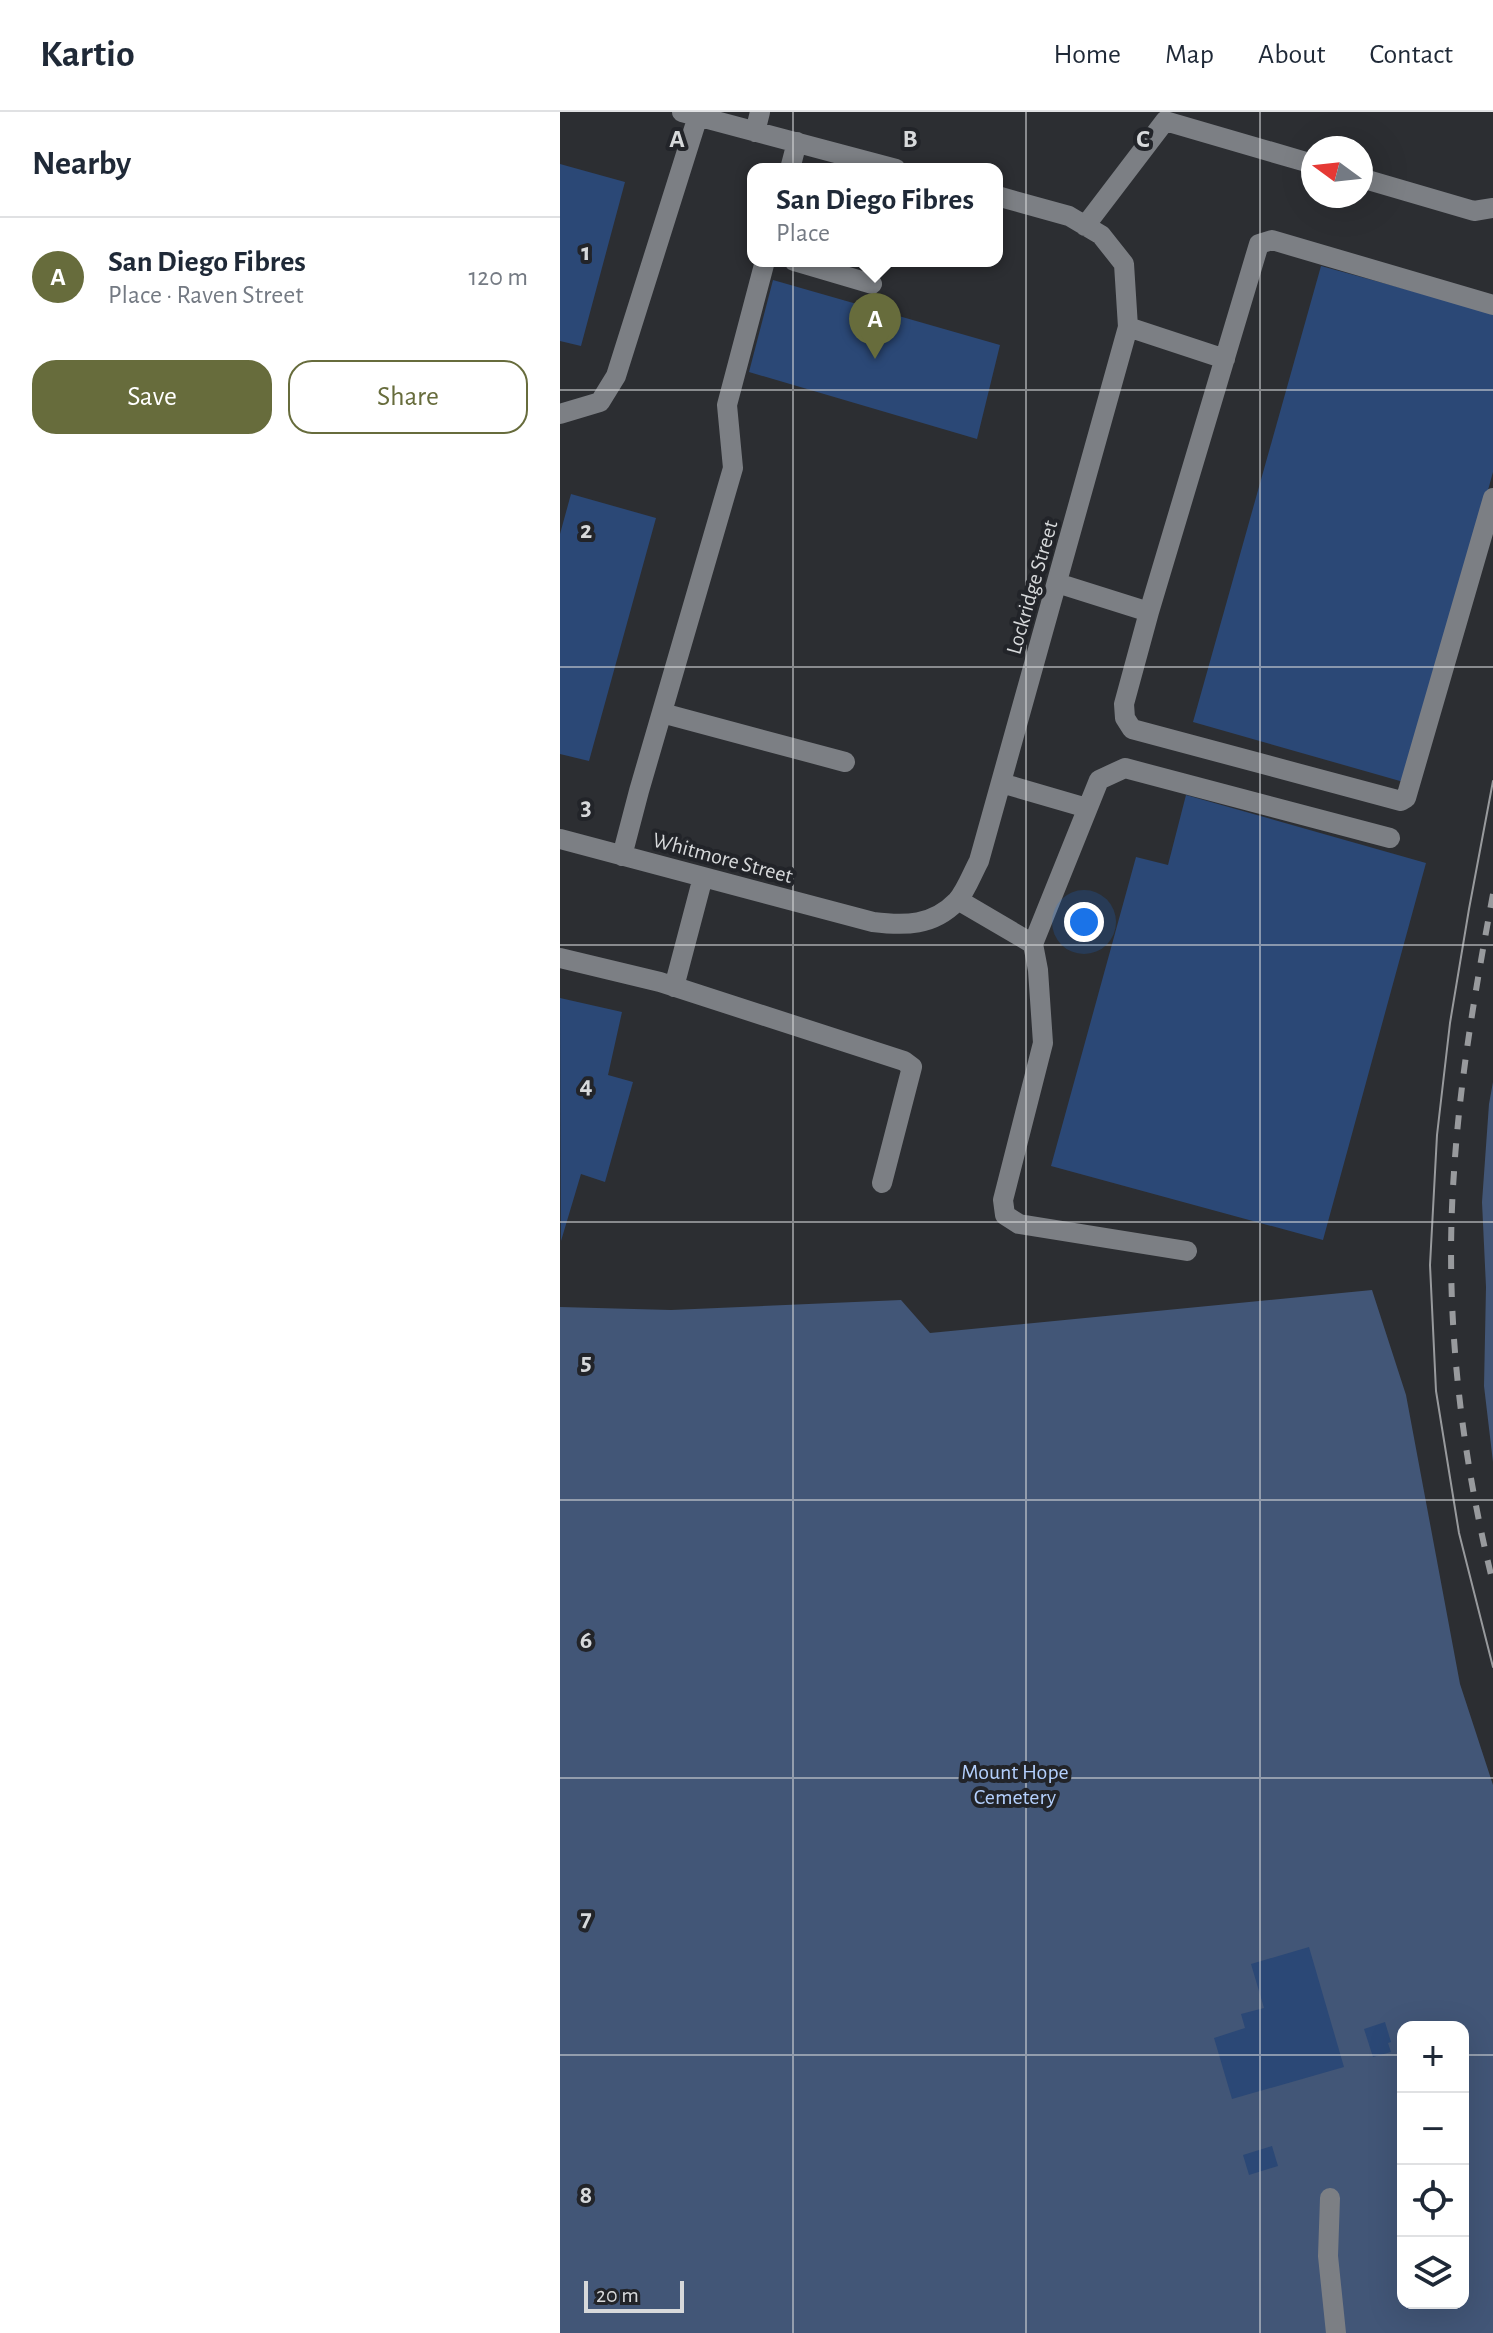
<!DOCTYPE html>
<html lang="en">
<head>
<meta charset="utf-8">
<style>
  body { margin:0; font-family:"Alegreya Sans",sans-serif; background:#f6f6f7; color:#1f2937 }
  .controls { position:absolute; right:24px; bottom:24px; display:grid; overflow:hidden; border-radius:16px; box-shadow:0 8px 32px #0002 }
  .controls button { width:72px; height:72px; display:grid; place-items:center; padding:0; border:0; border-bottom:2px solid #e0e1e3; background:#fff; color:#1f2937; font:40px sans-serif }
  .compass { position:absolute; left:741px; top:24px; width:72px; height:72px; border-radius:50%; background:#fff; box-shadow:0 8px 32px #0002; rotate:285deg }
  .scale { position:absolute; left:24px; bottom:20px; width:100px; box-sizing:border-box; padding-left:8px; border:4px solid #d7d9db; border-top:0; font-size:22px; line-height:28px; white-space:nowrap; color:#d7d9db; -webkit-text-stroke:6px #222429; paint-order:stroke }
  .you { position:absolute; left:524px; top:810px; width:28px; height:28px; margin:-20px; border:6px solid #fff; border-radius:50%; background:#1a73e8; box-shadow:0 0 0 12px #1a73e833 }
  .badge { display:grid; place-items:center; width:52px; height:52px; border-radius:50%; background:#676c3c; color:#fff; font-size:26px; font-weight:700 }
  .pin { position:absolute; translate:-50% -66px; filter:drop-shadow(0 2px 4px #0008) }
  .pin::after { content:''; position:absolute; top:42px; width:28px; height:24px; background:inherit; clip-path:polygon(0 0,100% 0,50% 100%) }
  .popup { position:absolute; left:187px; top:51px; width:256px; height:104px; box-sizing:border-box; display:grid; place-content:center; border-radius:16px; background:#fff; filter:drop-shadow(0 2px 6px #0005); font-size:26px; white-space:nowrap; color:#747a83 }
  .popup b { font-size:30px; color:#1f2937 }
  .popup::after { content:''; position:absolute; left:50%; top:100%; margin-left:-16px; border:16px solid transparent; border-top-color:#fff }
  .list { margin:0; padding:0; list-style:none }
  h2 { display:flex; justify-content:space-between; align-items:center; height:104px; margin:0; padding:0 32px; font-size:34px }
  h2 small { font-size:26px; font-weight:400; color:#747a83 }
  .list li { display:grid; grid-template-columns:52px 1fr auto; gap:24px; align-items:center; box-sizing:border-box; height:120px; padding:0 32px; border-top:2px solid #e0e1e3 }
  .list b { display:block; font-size:30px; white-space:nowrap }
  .list p { margin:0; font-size:26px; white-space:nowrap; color:#747a83 }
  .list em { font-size:26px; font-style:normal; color:#747a83 }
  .actions { display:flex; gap:16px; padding:24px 32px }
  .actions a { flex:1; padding:18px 0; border:2px solid #676c3c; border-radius:24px; text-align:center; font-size:28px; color:#676c3c }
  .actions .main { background:#676c3c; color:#fff }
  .icon { flex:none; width:44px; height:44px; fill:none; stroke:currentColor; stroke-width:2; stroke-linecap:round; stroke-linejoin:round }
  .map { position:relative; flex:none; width:933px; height:2221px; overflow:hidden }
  header { display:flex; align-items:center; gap:48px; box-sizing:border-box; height:112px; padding:0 40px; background:#fff; border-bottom:2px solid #e0e1e3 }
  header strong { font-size:38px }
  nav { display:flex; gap:44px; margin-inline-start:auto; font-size:28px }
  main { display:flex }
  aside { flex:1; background:#fff }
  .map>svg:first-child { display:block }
  .green { fill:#425677; fill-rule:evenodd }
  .building { fill:#2b4876 }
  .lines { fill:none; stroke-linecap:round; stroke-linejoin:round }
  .minor { stroke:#7c7f84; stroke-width:20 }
  .tram { stroke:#989a9d; stroke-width:2 }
  .rail { stroke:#989a9d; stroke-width:6; stroke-dasharray:14 14; stroke-linecap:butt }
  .grid { fill:none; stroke:#d7d9db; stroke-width:2; stroke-opacity:0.55 }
  .labels { text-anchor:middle; stroke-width:8; stroke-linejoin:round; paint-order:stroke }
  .street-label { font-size:22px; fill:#d7d9db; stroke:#222429 }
  .park-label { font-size:22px; fill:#b4d0fd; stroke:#222429 }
  .grid-label { font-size:26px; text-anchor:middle; font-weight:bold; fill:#d7d9db; stroke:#222429; stroke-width:8; stroke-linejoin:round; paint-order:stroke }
</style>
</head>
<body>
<header>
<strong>Kartio</strong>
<nav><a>Home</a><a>Map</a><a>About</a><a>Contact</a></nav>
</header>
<main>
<aside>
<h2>Nearby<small></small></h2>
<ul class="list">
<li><span class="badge">A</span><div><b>San Diego Fibres</b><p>Place · Raven Street</p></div><em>120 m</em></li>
</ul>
<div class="actions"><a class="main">Save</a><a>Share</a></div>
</aside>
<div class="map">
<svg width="933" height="2221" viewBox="0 0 933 2221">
  <rect width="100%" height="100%" fill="#2c2e32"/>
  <path class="green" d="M933,970V1350L924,1274L926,1175L922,1090L929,992Z
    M812,1178L846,1283L900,1572L933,1673V2221H0V1195L111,1198L341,1188L370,1221ZM843,1915H903V2191H843Z"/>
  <path class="building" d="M0,52L65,70L21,234L0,229Z
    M761,154L933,201V360L847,671L633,610Z
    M213,168L440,233L417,327L189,260Z
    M11,382L96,406L29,649L0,642V422Z
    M626,683L866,751L763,1128L491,1054L576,745L608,753Z
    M0,886L62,900L48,963L73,970L45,1070L21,1062L1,1129Z
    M749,1835L784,1955L672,1987L654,1926L685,1916L681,1902L704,1896L691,1852Z
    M825,1910L831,1930L828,1931L831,1940L813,1945L804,1917Z
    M712,2034L718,2054L689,2063L683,2043Z"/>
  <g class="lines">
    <path class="minor" d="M122,0L336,57
      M195,20L200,0
      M230,57L237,30
      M801,66L914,99L933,96
      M525,114L605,9L753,52
      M234,149L312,172
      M568,215L665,247
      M0,302L40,290L56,264L138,4
      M497,471L589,500L699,132L712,128L933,193
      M589,500L564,592L565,606L572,617L841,689L846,686L933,386
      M102,601L285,650
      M441,671L527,696
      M0,727L313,810C345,814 373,814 397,789C406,779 412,762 419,749L568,215L564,152L541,123L509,104L437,84
      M62,744L79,679L173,356L167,293L205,149
      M398,788L473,832L478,858L483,931L443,1088L445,1103L459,1112L627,1139
      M473,832L539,668L565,656L830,726
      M0,846L100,870L344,949L352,955L322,1071
      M114,875L143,765
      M770,2086L768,2144L776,2221"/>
    <path class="tram" d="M933,669L909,797L890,911L877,1023L870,1153L876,1279L899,1421L933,1555"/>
    <path class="rail" d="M933,782C916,874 900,966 894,1060C884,1197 900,1337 933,1471"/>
  </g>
  <path class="grid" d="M233,0V2221M466,0V2221M700,0V2221M0,278H933M0,555H933M0,833H933M0,1110H933M0,1388H933M0,1666H933M0,1943H843M903,1943H933"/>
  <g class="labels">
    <g class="street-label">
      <text transform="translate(471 475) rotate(-74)" y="8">Lockridge Street</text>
      <text transform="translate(163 745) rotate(15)" y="8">Whitmore Street</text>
    </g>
    <g class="park-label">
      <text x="455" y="1667">Mount Hope<tspan x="455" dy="25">Cemetery</tspan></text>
    </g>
  </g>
  <g class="grid-label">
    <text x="117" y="35">A</text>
    <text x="350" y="35">B</text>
    <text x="583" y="35">C</text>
    <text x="26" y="148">1</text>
    <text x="26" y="426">2</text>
    <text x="26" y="703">3</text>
    <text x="26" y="981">4</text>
    <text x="26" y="1258">5</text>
    <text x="26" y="1536">6</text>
    <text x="26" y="1814">7</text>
    <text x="26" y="2091">8</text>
  </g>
</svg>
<div class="controls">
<button>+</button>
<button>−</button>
<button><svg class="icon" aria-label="locate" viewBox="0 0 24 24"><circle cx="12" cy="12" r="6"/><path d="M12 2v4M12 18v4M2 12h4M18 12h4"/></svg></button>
<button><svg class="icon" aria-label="layers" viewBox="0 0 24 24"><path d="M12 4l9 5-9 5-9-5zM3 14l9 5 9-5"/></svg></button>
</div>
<svg class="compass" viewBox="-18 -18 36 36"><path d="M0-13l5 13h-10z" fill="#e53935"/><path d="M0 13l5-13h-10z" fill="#747a83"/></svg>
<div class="scale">20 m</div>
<div class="you"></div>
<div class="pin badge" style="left:315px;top:247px">A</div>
<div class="popup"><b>San Diego Fibres</b>Place</div>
</div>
</main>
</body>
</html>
